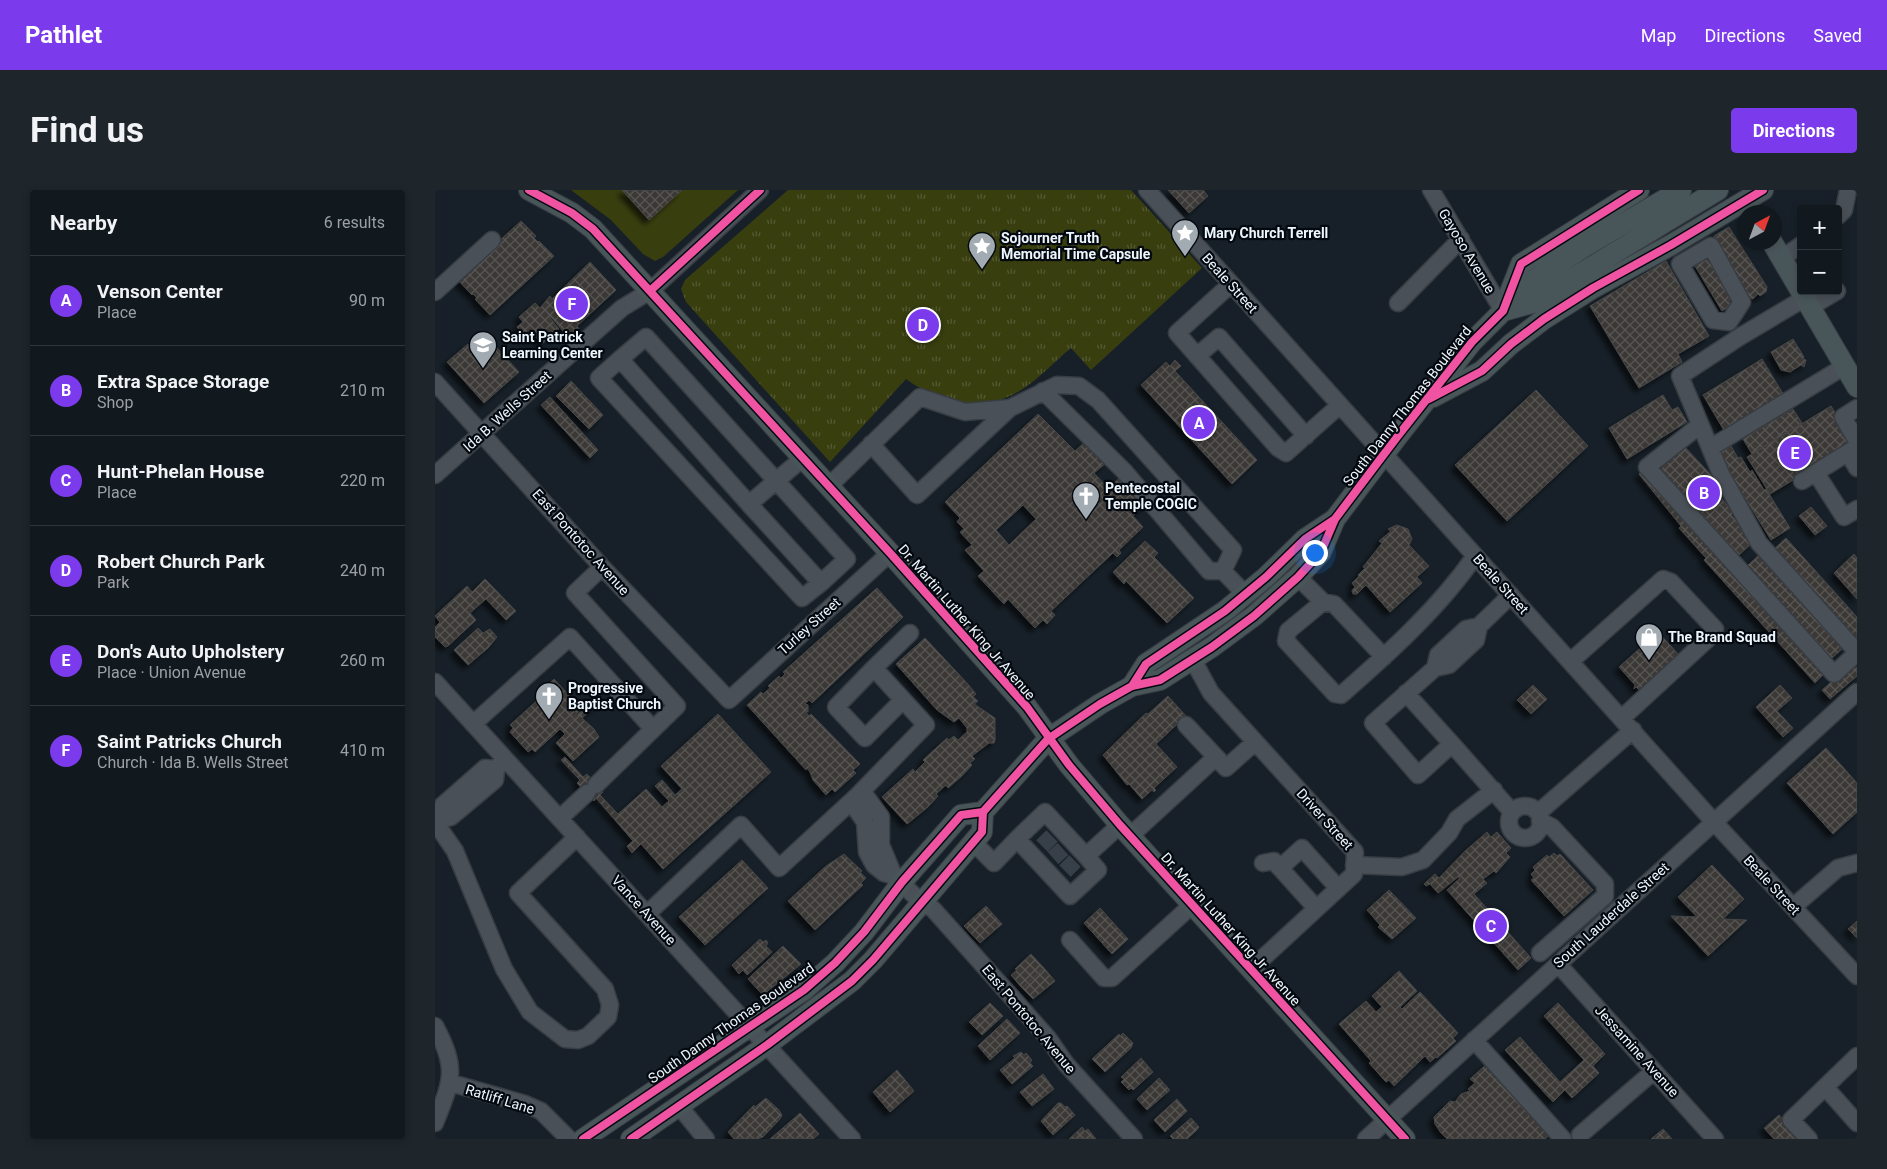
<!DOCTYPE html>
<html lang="en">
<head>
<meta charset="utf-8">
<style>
  body { margin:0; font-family:Roboto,sans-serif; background:#1e252b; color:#f1f3f6 }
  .controls { position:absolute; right:15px; top:15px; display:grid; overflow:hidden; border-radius:5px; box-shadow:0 2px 8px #0003 }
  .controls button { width:45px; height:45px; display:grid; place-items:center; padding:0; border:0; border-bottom:1px solid #30373c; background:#11181e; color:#f1f3f6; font:25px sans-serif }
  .compass { position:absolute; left:1302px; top:15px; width:45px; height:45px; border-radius:50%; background:#11181e; box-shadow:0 2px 8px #0003; rotate:41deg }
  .you { position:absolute; left:879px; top:362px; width:18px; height:18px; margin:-12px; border:4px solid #fff; border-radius:50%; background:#1a73e8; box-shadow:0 0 0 8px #1a73e833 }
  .badge { display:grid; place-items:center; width:32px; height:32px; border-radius:50%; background:#7c3aed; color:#fff; font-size:16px; font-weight:700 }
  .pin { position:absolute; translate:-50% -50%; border:2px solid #fff; box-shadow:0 1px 5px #0006 }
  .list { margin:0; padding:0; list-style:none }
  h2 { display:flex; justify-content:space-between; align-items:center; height:65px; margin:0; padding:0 20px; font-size:21px }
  h2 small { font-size:16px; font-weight:400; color:#9ca0a4 }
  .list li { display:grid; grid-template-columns:32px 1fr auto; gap:15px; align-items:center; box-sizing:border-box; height:90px; padding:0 20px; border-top:1px solid #30373c }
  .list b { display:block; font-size:19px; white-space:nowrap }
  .list p { margin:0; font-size:16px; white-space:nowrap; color:#9ca0a4 }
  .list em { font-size:16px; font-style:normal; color:#9ca0a4 }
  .map { position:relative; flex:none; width:1422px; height:949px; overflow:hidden; border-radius:5px }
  header { display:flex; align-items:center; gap:30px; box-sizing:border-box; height:70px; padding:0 25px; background:#7c3aed; color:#fff }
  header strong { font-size:24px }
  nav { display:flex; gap:28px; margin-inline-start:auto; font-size:18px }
  .intro { display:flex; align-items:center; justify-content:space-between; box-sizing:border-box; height:120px; padding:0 30px }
  h1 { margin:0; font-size:35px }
  .button { padding:12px 22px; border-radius:5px; background:#7c3aed; color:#fff; font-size:18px; font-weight:700 }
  main { display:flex; gap:30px; padding:0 30px }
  aside { flex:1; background:#11181e; border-radius:5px; box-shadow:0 2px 8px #0003 }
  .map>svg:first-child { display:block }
  .green { fill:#393e0f }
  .park { fill:url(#park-tufts) }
  .building { fill:url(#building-cross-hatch); stroke:#454647; fill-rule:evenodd; filter:url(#shadow) }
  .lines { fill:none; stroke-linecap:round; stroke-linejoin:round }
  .minor-tunnel { stroke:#374048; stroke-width:16; stroke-dasharray:16 8; stroke-linecap:butt }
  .minor-casing { stroke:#373d43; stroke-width:19 }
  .major-casing { stroke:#373d43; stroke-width:22 }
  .minor { stroke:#4a5057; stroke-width:16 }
  .major { stroke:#495659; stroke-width:20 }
  .cycleway-casing { stroke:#04090f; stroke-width:11 }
  .cycleway { stroke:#f153a3; stroke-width:8 }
  .labels { text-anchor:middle; stroke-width:4.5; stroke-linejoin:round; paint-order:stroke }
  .poi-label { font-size:14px; font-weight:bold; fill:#eef6fd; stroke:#04090f; text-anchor:start }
  .street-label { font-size:14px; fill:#eef6fd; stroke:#04090f }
</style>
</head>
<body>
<header>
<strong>Pathlet</strong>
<nav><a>Map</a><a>Directions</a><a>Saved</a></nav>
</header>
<div class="intro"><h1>Find us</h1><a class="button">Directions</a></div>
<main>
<aside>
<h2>Nearby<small>6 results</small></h2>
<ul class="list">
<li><span class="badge">A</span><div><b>Venson Center</b><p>Place</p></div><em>90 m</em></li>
<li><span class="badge">B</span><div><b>Extra Space Storage</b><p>Shop</p></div><em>210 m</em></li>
<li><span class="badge">C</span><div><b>Hunt-Phelan House</b><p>Place</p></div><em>220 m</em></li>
<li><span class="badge">D</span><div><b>Robert Church Park</b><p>Park</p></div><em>240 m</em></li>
<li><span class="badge">E</span><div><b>Don's Auto Upholstery</b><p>Place · Union Avenue</p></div><em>260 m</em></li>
<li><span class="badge">F</span><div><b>Saint Patricks Church</b><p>Church · Ida B. Wells Street</p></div><em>410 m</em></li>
</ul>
</aside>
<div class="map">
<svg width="1422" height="949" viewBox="0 0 1422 949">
  <defs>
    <pattern id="park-tufts" width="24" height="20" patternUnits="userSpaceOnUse" patternTransform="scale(1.25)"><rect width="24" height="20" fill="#393e0f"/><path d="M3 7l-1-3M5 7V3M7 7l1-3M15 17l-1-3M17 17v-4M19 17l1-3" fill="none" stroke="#565a33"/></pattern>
    <pattern id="building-cross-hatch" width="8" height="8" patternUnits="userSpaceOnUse" patternTransform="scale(1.25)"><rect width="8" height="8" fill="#3b3936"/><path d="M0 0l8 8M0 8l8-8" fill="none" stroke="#585654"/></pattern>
    <filter id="shadow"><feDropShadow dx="-4.5" dy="4.5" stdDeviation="2.5" flood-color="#0009"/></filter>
  </defs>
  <rect width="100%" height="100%" fill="#172028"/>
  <path class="green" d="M136,0H303L228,67L220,71L208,64L176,30Z"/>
  <path class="park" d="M353,0H696L767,78L656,180L636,158C620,171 604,189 586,200C548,224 506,214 471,189L395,272L251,112L246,99L250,90Z"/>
  <path class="building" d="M187,0H247L214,30Z
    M733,0H768L773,6L754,23Z
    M86,31L101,46L99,48L103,52L104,51L119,66L55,125L40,109L42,108L38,104L37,105L22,89Z
    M1294,37L1332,97L1331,102L1325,106L1323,104L1318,109L1315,108L1279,46Z
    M1275,67L1299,107L1294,110L1297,115L1287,121L1260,76Z
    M1231,71L1274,146L1243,164L1247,172L1204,198L1155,116Z
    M155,72L181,100L142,136L144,139L134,148L116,127L115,128L124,139L107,154L100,146L94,151L82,137L88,132L84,127L100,113L105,118L115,106L117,109Z
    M53,148L84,182L49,213L12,172L33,154L36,157L40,154L43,157Z
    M1358,149L1369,167L1368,169L1371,170L1369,177L1366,175L1355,182L1346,180L1336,162Z
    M1327,169L1350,207L1290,242L1268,205Z
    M740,170L746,176L740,181L822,270L797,294L706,195L731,172L735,176Z
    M136,191L168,225L154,239L121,206Z
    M1101,200L1153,256L1072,331L1020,275Z
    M1228,205L1237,220L1243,217L1252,232L1192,269L1174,238Z
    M115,207L163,260L155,268L106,215Z
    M1396,216L1419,253L1335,304L1312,267Z
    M1358,219L1367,233L1317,264L1308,249Z
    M603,224L640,261L651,251L671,273L659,283L673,298L686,287L711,313L698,326L708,337L684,360L686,363L682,367L678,363L616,421L620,425L612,434L608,430L600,438L573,409L569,414L543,386L549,381L530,360L537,355L525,342L529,339L522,332L525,328L510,312ZM588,315L601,329L574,355L561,340Z
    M1296,256L1303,268L1306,267L1315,282L1317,280L1329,300L1331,299L1355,338L1336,350L1283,264Z
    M1250,257L1278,287L1276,290L1279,294L1277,296L1298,323L1296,325L1308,338L1306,340L1317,353L1304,365L1226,279Z
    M1208,280L1391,482L1380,493L1269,370L1271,368L1244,338L1246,336L1204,284Z
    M1376,317L1392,336L1380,345L1364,326Z
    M962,335L973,339L977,349L974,355L994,376L982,387L987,393L955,422L931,395L922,404H918L917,400L920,397L917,393L924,386L923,385L930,378L928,377L947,353L944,351L956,341L953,339Z
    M1351,348L1422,427V454L1337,361Z
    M710,351L723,363L719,367L759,408L732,433L691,391L689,394L678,382Z
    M1419,364L1422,368V409L1399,383Z
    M1324,365L1408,458L1396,469L1312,376Z
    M50,389L81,421L71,430L51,409L35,423L41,430L13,456L10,457L0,447V437L5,432L0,426L32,396L37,402Z
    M442,398L468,427L377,513L374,510L370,514L373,515V522L370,521L374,526L376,524L425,574L418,580L421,583L400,602L397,599L391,605L378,590L375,582L372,578L371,580L312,515L326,502L328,504L335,498L333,496L344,486L346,488L350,484L348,482Z
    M43,438L48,443L55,439L62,447L53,458L33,475L19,460Z
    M1223,442L1244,465L1205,501L1201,497L1199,499L1200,495L1184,477Z
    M490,448L532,493L541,504L538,507L543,511L539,514L560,528V550L559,553H554L537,566L540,569L535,573L537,575L527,586L513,598L511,595L501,604L503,606L493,617L472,634L447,607L478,579L480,582L490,572L488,570L512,548L514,550L519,546L523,550L532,542V538L524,528L519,532L502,520L461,474Z
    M1417,473L1422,478V486L1395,509L1387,500Z
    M119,489L145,517L146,519L134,532L160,509L164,513L147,528L159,539L164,547L138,571L121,553L130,544L125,539L100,562L97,559L93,562L75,542L78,538L75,535L108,505L107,501Z
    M1098,495L1112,509L1096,524L1082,510Z
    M1345,495L1357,508L1342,521L1358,538L1348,547L1321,517Z
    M733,506L751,526L721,554L742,577L719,598L721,600L719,602L717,600L707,609L694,594L692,595L668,565L711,523L713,524Z
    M283,524L336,582L228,679L206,654L197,663L192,656L198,651L161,608L159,611L142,593L145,590L126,570L130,567L148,587L152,584L168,602L165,605L183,624L211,599L227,617L234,611L220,596L227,590L240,605L247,599L226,576Z
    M1391,558L1422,593V622L1398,644L1352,593Z
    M1052,642L1056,647L1062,642L1076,658L1071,663L1075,667L1061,683L1059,681L1048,689L1052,693L1039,704L1096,768L1083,780L1012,700L1025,688L1023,687L1003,703L995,694L991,696L989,694L1000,684L1004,688L1030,661Z
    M1119,663L1122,666L1125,664L1158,700L1129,726L1096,690L1099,688L1096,684L1100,680L1098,677L1112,665L1114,667Z
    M409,664L427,681L425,682L431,688L426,693L428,695L380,740L353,711L391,676Z
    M307,670L333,698L270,755L244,727Z
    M1277,675L1309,709L1288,729L1312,730L1273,766L1236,726L1262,727L1243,707Z
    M954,700L981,728L957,749L943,737L945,735L932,720Z
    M551,716L567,734L545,753L529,736Z
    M665,718L693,749L677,764L649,733Z
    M1422,731V748L1413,739Z
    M325,749L328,752L331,750L333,753L331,756L337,762L312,785L308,780L304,784L297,775Z
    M348,756L366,774L328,805L313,789Z
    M596,764L609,778L587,798L576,785L582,780L580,779Z
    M609,778L620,791L598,809L587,798Z
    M964,781L982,801L965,817L967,819L985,802L1023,843L1018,848L1021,851L1002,868L1001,867L995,872L990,866L959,896L954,890L951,892L934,873L936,871L904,834L931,811L941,822L947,817L937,806Z
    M555,813L568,826L547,845L534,832Z
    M1123,813L1170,864L1158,876L1164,883L1137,908L1130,900L1118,912L1070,860L1085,847L1125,892L1149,870L1109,826Z
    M572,829L585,843L555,870L543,856Z
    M688,843L698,853L696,858L670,882L657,869L684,844L685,846Z
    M586,862L589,865L591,863L597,870L595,873L598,876L577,894L565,880L580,868L578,866Z
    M706,868L718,882L698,900L696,898L694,900L686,892L689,889L686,887Z
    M1055,871L1119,941L1110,949H1012L1006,943L1000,934L999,927L1015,911L1020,912L1026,904L1035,901L1033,899L1040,893L1035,889Z
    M462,880L479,901L455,922L438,902Z
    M608,884L619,899L597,916L585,902Z
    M724,888L735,900L712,920L702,909Z
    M331,908L344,920L347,925L345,929L328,947L322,949H299L293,942L319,915L320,917Z
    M742,909L752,921L730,942L719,930Z
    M623,913H626L630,917L632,916L640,925L618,945L606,931Z
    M365,923L384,944L378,949H335Z
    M1344,925L1365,949H1339L1329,938Z
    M756,928L764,937L761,941L752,949H738L735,946Z
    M647,937L650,941L653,939L661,949H634Z
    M1228,939L1237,949H1216Z"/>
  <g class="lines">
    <path class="minor-tunnel" d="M607,656L617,646
      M618,668L628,659
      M630,681L640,671"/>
    <g class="minor-casing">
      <path id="minor" d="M712,0L1279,632L1422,786
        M996,0L1068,121
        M1403,26L1409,20L1413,0
        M1276,56L1307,112L1294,132L1278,130L1245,74Z
        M1346,69L1366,55
        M796,94L742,143L843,258L851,263L905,215
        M0,102L57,50
        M1370,108L1306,146L1245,186L1286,284L1324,353L1422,462
        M963,113L1026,49
        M1375,117L1402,101
        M762,166L784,147L871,246
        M185,169L164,188L367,408L386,393
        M0,192L167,377L294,510L455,363
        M608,201L689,281L774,381H788L811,405
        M1422,218L1408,227L1422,251
        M1265,235L1212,277L1399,484L1422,463
        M436,254L482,305L575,218L622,195L644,196L663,210L798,360L788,381
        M1275,258L1410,176
        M1413,263L1422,278
        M1381,283L1409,327L1422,319
        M0,285L187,118L215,101L325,0
        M1367,291L1422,257
        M394,296L485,207L530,222L575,218
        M314,314L386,393L412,369L211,147L185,169L314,314L368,268
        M863,387L888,412
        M949,467L899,414L888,412L853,441L851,451L900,504L906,505C954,463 1004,418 1040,366
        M758,470L776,503L920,662L919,684L815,780
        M1136,471L1228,389L1236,392L1280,439L1277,445L1187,528
        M439,478L401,517L430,548L468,510
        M1000,478L1003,465L1031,439L1044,436L1076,405
        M0,492L417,949
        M971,503L1017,554L983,585L938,533L1000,478L1014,475L1041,450L1044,436
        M38,534L135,447L218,539
        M751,535L781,567
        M1017,554L1077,622
        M161,595L242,516L140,403L167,377
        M427,601L446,627V655L459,686
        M416,612L430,632L432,662L439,675L449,683L459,686L487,713L498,719L613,848L631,874L699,949
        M1074 632a16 16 0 1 1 32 0a16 16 0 1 1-32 0Z
        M1103,623L1198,540
        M125,628L152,603
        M4,629L8,615L50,578L61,579
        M0,631L16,627L60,590L61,579L70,569
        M0,632L20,661L69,779L95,822L130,849L143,850L153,846L173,827L175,815L170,799L83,703L142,647
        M695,646L781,567L791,578L820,552
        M538,652L559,673L582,649
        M651,666L610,622L582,649L635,706L663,680L651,666L685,635
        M828,673L839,671L845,678
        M919,675L967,677L988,670L1014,643L1022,629L1059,600
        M1358,717L1403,678L1422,673
        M881,718L845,678L867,658L903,698
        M212,724L306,635L344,678L421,607L491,535L439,478L475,443
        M635,750L669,788H677L757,715
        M1105,763L1170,706V694L1117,637L1105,631
        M1123,774L1280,949
        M0,836C23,879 17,890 0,933
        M1039,850L1128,949
        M16,893L90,914L106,921L134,949
        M1390,897L1422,933
        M244,916L271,949
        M1145,945L1219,881
        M931,949L1422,502
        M1374,949L1356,930L1422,866"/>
    </g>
    <g class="major-casing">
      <path id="major" d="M94,0L137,23L158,39L455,363L592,517L634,575L685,635L970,949
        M1337,52L1422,197
        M1072,110L1086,74L1204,0
        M1068,121L1097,113L1283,0
        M998,207L1047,181L1076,154L1109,129L1158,98L1236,55L1328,0
        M697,496L711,474L790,421L831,387L870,349L900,329
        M148,949L369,800L400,773L429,742L467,692L526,625L548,622
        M196,949L332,855L417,791L438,770L547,642L548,622L613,549L665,514L697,496L725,490L777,457L819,426L863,387L886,362L900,329L962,247L1037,152L1068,121L1088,97L1152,55L1246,0"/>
    </g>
    <use href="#minor" class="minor"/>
    <use href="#major" class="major"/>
    <g class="cycleway-casing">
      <path id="cycleway" d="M94,0L137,23L158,39L455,363L592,517L634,575L685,635L970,949
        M215,101L325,0
        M994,209L1047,181L1076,154L1109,129L1158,98L1236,55L1328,0
        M697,496L711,474L790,421L831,387L870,349L900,329
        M148,949L369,800L400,773L429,742L467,692L526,625L548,622
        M196,949L332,855L417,791L438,770L547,642L548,622L613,549L665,514L697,496L725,490L777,457L819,426L863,387L886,362L900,329L962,247L1037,152L1068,121L1086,74L1204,0"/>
    </g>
    <use href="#cycleway" class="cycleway"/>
  </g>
  <defs>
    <g id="sight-pin" transform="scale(1.4375)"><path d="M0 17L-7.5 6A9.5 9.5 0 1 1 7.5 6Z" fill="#a3abb2" stroke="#04090f"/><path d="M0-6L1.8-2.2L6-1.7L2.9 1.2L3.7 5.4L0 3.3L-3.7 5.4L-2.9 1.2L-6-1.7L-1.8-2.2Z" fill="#fff"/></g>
    <g id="school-pin" transform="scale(1.4375)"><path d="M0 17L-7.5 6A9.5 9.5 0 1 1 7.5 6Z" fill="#a3abb2" stroke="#04090f"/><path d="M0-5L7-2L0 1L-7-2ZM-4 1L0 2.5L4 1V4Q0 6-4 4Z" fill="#fff"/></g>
    <g id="church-pin" transform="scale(1.4375)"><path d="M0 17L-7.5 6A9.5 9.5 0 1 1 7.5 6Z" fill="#a3abb2" stroke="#04090f"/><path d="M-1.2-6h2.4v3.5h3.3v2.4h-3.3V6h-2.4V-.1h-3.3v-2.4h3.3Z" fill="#fff"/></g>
    <g id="shop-pin" transform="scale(1.4375)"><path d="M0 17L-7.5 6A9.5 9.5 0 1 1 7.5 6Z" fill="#a3abb2" stroke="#04090f"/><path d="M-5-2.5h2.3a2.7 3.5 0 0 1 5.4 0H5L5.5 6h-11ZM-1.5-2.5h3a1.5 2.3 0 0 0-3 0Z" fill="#fff"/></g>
  </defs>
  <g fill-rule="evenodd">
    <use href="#sight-pin" x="750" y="43"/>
    <use href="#sight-pin" x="547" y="56"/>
    <use href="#school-pin" x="48" y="155"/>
    <use href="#church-pin" x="651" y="306"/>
    <use href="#shop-pin" x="1214" y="447"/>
    <use href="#church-pin" x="114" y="506"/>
  </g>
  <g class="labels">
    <g class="poi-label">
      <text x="769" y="48">Mary Church Terrell</text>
      <text x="566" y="53">Sojourner Truth<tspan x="566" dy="16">Memorial Time Capsule</tspan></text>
      <text x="67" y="152">Saint Patrick<tspan x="67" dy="16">Learning Center</tspan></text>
      <text x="670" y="303">Pentecostal<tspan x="670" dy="16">Temple COGIC</tspan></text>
      <text x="1233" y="452">The Brand Squad</text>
      <text x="133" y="503">Progressive<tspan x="133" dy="16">Baptist Church</tspan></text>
    </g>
    <g class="street-label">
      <text transform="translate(1032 61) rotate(59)" y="5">Gayoso Avenue</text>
      <text transform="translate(795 93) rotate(48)" y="5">Beale Street</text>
      <text transform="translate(972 216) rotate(-52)" y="5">South Danny Thomas Boulevard</text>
      <text transform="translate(72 221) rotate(-42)" y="5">Ida B. Wells Street</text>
      <text transform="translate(146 352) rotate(48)" y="5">East Pontotoc Avenue</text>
      <text transform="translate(1066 394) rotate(48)" y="5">Beale Street</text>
      <text transform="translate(532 432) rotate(49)" y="5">Dr. Martin Luther King Jr Avenue</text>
      <text transform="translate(374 436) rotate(-42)" y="5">Turley Street</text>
      <text transform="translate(890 629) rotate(48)" y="5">Driver Street</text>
      <text transform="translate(1337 695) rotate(47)" y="5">Beale Street</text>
      <text transform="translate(209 720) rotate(48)" y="5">Vance Avenue</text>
      <text transform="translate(1176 725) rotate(-42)" y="5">South Lauderdale Street</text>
      <text transform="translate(796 739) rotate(48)" y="5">Dr. Martin Luther King Jr Avenue</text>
      <text transform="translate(594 829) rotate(50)" y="5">East Pontotoc Avenue</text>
      <text transform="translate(296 833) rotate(-35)" y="5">South Danny Thomas Boulevard</text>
      <text transform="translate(1202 861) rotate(48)" y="5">Jessamine Avenue</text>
      <text transform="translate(65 909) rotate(17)" y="5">Ratliff Lane</text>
    </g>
  </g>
</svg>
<div class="controls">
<button>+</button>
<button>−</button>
</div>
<svg class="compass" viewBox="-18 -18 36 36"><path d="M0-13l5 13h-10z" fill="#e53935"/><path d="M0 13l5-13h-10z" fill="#9ca0a4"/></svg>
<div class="you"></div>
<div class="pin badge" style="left:764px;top:233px">A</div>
<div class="pin badge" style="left:1269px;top:303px">B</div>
<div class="pin badge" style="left:1056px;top:736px">C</div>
<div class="pin badge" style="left:488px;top:135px">D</div>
<div class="pin badge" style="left:1360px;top:263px">E</div>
<div class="pin badge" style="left:137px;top:114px">F</div>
</div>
</main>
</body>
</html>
